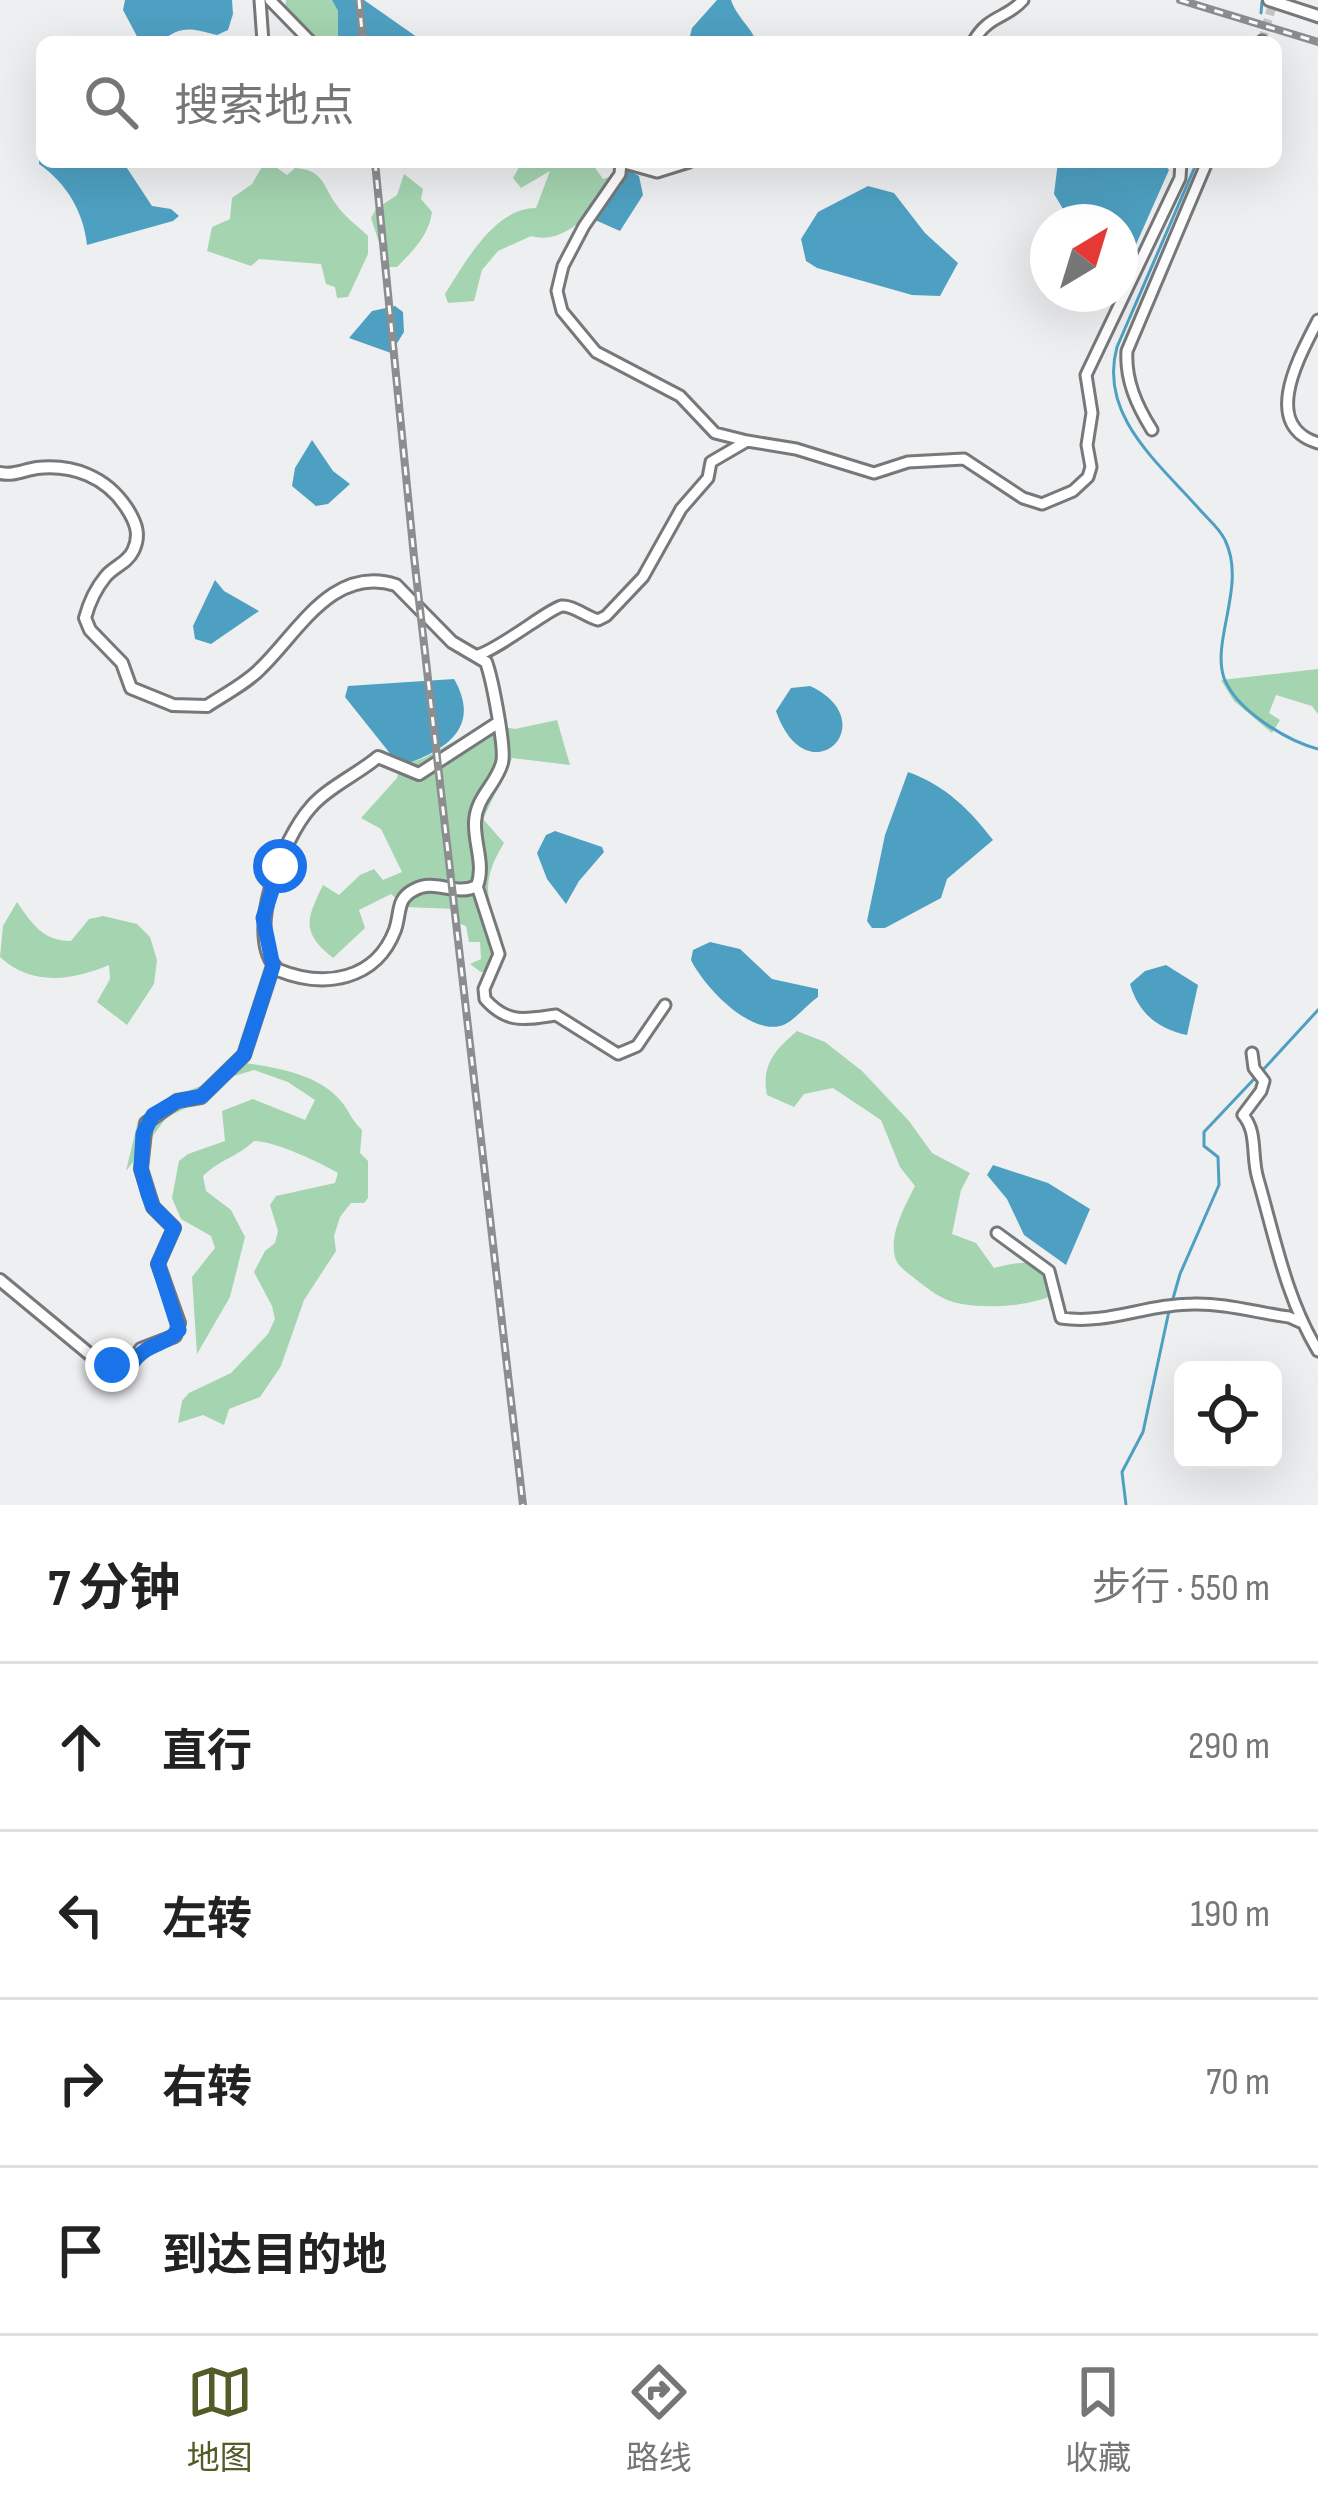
<!DOCTYPE html>
<html lang="zh">
<head>
<meta charset="utf-8">
<style>
  body { margin:0; font-family:"Sofia Sans Condensed","Noto Sans SC",sans-serif; background:#f2f2f2; color:#222 }
  .controls { position:absolute; right:36px; bottom:36px; display:grid; overflow:hidden; border-radius:18px; box-shadow:0 12px 48px #0002 }
  .controls button { width:108px; height:108px; display:grid; place-items:center; padding:0; border:0; border-bottom:3px solid #e0e0e0; background:#fff; color:#222; font:60px sans-serif }
  .compass { position:absolute; left:1030px; top:204px; width:108px; height:108px; border-radius:50%; background:#fff; box-shadow:0 12px 48px #0002; rotate:38deg }
  .stop { position:absolute; width:36px; height:36px; margin:-27px; border:9px solid #1a73e8; border-radius:50%; background:#fff }
  .stop.end { background:#1a73e8; border-color:#fff; box-shadow:0 3px 12px #0008 }
  .list { margin:0; padding:0; list-style:none }
  h2 { display:flex; justify-content:space-between; align-items:center; height:156px; margin:0; padding:0 48px; font-size:51px }
  h2 small { font-size:39px; font-weight:400; color:#767676 }
  .list li { display:grid; grid-template-columns:78px 1fr auto; gap:36px; align-items:center; box-sizing:border-box; height:168px; padding:0 48px; border-top:3px solid #e0e0e0 }
  .list b { display:block; font-size:45px; white-space:nowrap }
  .list em { font-size:39px; font-style:normal; color:#767676 }
  .icon { flex:none; width:66px; height:66px; fill:none; stroke:currentColor; stroke-width:2; stroke-linecap:round; stroke-linejoin:round }
  .map { position:relative; flex:none; width:1318px; height:1505px; overflow:hidden }
  .search { position:absolute; background:#fff; box-shadow:0 12px 48px #0002; left:36px; right:36px; top:36px; height:132px; display:flex; align-items:center; gap:30px; box-sizing:border-box; padding:0 42px; border-radius:18px; color:#767676; font-size:45px }
  .sheet { height:828px; background:#fff }
  nav { display:flex; justify-content:space-around; align-items:center; box-sizing:border-box; height:168px; border-top:3px solid #e0e0e0; background:#fff; font-size:33px; color:#767676 }
  nav a { display:grid; justify-items:center; gap:6px }
  nav .on { color:#545a28 }
  .map>svg:first-child { display:block }
  .green { fill:#a4d4b0 }
  .water { fill:#4ea0c2 }
  .lines { fill:none; stroke-linecap:round; stroke-linejoin:round }
  .stream { stroke:#4ea0c2; stroke-width:3 }
  .minor-tunnel { stroke:#c4c5c7; stroke-width:9; stroke-dasharray:9 4.5; stroke-linecap:butt }
  .minor-casing { stroke:#77787a; stroke-width:15 }
  .tertiary-casing { stroke:#77787a; stroke-width:16 }
  .minor { stroke:#fff; stroke-width:9 }
  .tertiary { stroke:#fff; stroke-width:10 }
  .rail-casing { stroke:#8c8d8f; stroke-width:8 }
  .rail { stroke:#fcfdfe; stroke-width:3; stroke-dasharray:9; stroke-linecap:butt }
  .route { stroke:#1a73e8; stroke-width:15 }
</style>
</head>
<body>
<div class="map">
<svg width="1318" height="1505" viewBox="0 0 1318 1505">
  <rect width="100%" height="100%" fill="#eeeff1"/>
  <path class="green" d="M286,0H332L338,11V42H314L285,8Z
    M522,162H591L603,179L620,174C601,201 570,247 531,236L498,251L482,270L474,301L448,303L445,294C465,263 494,208 536,208L550,171L521,188L513,178Z
    M273,165L287,175L295,168C325,170 322,186 338,207C346,218 358,226 368,236V254L348,297L337,298L335,287L326,284L321,264L259,259L251,266L207,251L212,227L230,219L232,198L252,184L262,167Z
    M404,174L423,189L421,199L432,212C429,235 413,251 397,267H387L371,218L376,209L397,195Z
    M1318,669V714L1312,706L1276,695L1269,713L1280,720L1272,733L1234,701L1221,680Z
    M557,720L570,765L512,758L483,819L504,843C463,908 516,921 501,969L481,972L470,964L481,959L480,942H469L466,926L455,922V909L406,907L391,894L359,910L365,928L333,958C301,932 306,920 323,885L339,895L360,875L374,869L383,880L402,872L381,829L361,818L397,778L400,766L424,758L486,724L515,729Z
    M17,902C32,924 43,941 71,941L89,919L103,916L137,924L150,937L157,960L154,984L127,1025L97,1002L110,979L109,965C73,980 32,987 0,957L3,926Z
    M797,1031L825,1042L862,1071L909,1121L932,1153L970,1173L961,1190L952,1234L976,1243L994,1268C1023,1261 1054,1254 1061,1291C1036,1306 992,1309 962,1304C942,1301 928,1289 913,1277C907,1272 897,1266 895,1257C889,1234 905,1206 915,1186L900,1167L881,1120L833,1088L804,1094L794,1107L767,1095C761,1065 775,1050 797,1031Z
    M233,1061C269,1067 314,1071 340,1100C349,1110 351,1120 362,1130L360,1153L368,1161V1198L364,1203H351L340,1217L334,1236L336,1251L304,1300L281,1366L260,1397L229,1409L224,1425L203,1415L178,1423L182,1401L189,1393L231,1373L268,1334L275,1319L272,1306L254,1272L265,1251L275,1243L278,1231L270,1205L276,1196L335,1183L338,1173C319,1162 275,1141 254,1141C237,1157 219,1160 203,1176L206,1191L231,1210L245,1237L230,1297L197,1354L192,1277L215,1248L211,1236L181,1219L172,1198L179,1161L188,1154L225,1141L222,1111L253,1099L305,1120L315,1100L288,1082L254,1070L227,1078L205,1099L167,1117L126,1171L138,1121L170,1098L208,1083Z"/>
  <path class="water" d="M125,0H232L233,14L228,30L217,35C193,29 181,24 161,42H140L123,10Z
    M332,0H364L424,42H338V11Z
    M717,0H731C737,18 754,30 756,42L689,40L692,28Z
    M42,117V162H123L152,206L171,209L179,216L173,221L87,245C83,211 67,184 39,164Z
    M1058,162H1163L1169,170L1134,249L1120,255V222H1071L1054,194Z
    M626,169L639,176L643,195L620,231L593,219Z
    M868,186L894,193L925,233L958,263L940,296L912,295L817,268L806,261L801,239L818,212Z
    M395,306L403,312L404,332L391,353L349,338L372,311Z
    M312,440L333,471L350,484L328,504L316,506L292,486L295,468Z
    M215,580L224,591L259,611L211,644L195,639L193,626Z
    M454,679C483,729 443,752 400,766L345,697L348,686Z
    M810,686C887,722 807,800 776,711L791,688Z
    M908,772C945,785 970,810 993,840L947,879L941,898L885,928H872L867,921L885,835Z
    M555,831L602,847L604,852L579,881L566,904L547,879L537,853L546,835Z
    M710,942L740,949L772,979L818,989V997C807,1004 792,1024 780,1026C748,1034 703,985 691,960L693,950Z
    M1166,965L1198,985L1187,1035C1157,1029 1138,1012 1130,984L1145,971Z
    M993,1165L1048,1183L1090,1209L1066,1265L1024,1235L1007,1199L987,1175Z"/>
  <g class="lines">
    <path class="stream" d="M1278,9L1318,23
      M1261,13L1262,2
      M1197,162L1117,347C1098,416 1159,463 1201,511C1209,520 1220,529 1225,540C1247,585 1211,640 1224,678C1236,710 1287,741 1318,749
      M1262,1071L1318,1010
      M1172,1302L1180,1274L1219,1185L1218,1157L1204,1146V1132L1255,1078
      M1126,1505L1122,1472L1143,1432L1169,1311"/>
    <path class="minor-tunnel" d="M1262,41L1273,3"/>
    <g class="minor-casing">
      <path id="minor" d="M260,0L263,42
        M270,0L311,42
        M973,42C989,14 1007,19 1023,0
        M1261,42L1262,41
        M621,162L620,174L584,226L563,266L557,291L562,311L596,352L680,396L715,433L747,441
        M621,162L657,172L689,162
        M1318,320C1301,354 1259,425 1318,443
        M1152,430C1137,406 1125,380 1127,351L1207,162
        M478,655C501,648 550,608 562,606C572,605 587,617 598,620L606,616L643,577L681,509L708,478L711,462L747,441L796,449L874,473L908,462L964,459L1023,498L1042,504L1073,491L1088,477L1091,467L1087,445L1092,413L1086,375L1180,178L1181,162
        M477,886L499,954L484,989L485,999C508,1025 526,1019 556,1015L618,1054L637,1046L665,1005
        M1252,1053L1254,1068L1264,1081L1261,1091L1243,1115C1258,1132 1251,1157 1258,1179C1275,1238 1286,1298 1318,1351
        M997,1233L1049,1271L1061,1318C1108,1325 1146,1304 1193,1304C1225,1303 1258,1313 1289,1317L1300,1322"/>
    </g>
    <g class="tertiary-casing">
      <path id="tertiary" d="M1269,0L1318,16
        M0,473C14,476 23,470 37,468C73,464 106,477 126,507C136,522 141,535 133,551C127,563 115,566 106,576C96,588 89,603 85,618L90,630L122,663L131,688L173,705L207,706C225,694 247,683 261,668C299,631 333,565 396,585L452,642L486,662C492,678 506,750 502,763C496,785 476,797 475,822C474,844 485,864 477,886C455,897 435,878 414,890C396,899 401,913 395,930C376,980 325,989 278,970C243,936 283,838 311,807C327,788 358,774 378,757L419,774L496,724
        M0,1280L93,1357L102,1363L129,1367L141,1349L175,1336L179,1323L158,1264L174,1228L153,1207L141,1169L146,1123L177,1101L201,1097L244,1055L273,966"/>
    </g>
    <use href="#minor" class="minor"/>
    <use href="#tertiary" class="tertiary"/>
    <g class="rail-casing">
      <path id="rail" d="M359,0L363,42
        M1180,0L1318,42
        M375,162L414,557L523,1505"/>
    </g>
    <use href="#rail" class="rail"/>
  </g>
  <g class="lines">
    <path class="route" d="M112,1365L129,1367C148,1340 163,1348 179,1330L158,1264L174,1228L153,1207L148,1194L141,1169L143,1134L153,1115L177,1101L202,1096L244,1055L273,966L263,918L280,866"/>
  </g>
</svg>
<div class="controls">
<button><svg class="icon" aria-label="locate" viewBox="0 0 24 24"><circle cx="12" cy="12" r="6"/><path d="M12 2v4M12 18v4M2 12h4M18 12h4"/></svg></button>
</div>
<svg class="compass" viewBox="-18 -18 36 36"><path d="M0-13l5 13h-10z" fill="#e53935"/><path d="M0 13l5-13h-10z" fill="#767676"/></svg>
<div class="stop" style="left:280px;top:866px"></div>
<div class="stop end" style="left:112px;top:1365px"></div>
<div class="search"><svg class="icon" aria-label="search" viewBox="0 0 24 24"><circle cx="10" cy="10" r="6"/><path d="M15 15l6 6"/></svg>搜索地点</div>
</div>
<section class="sheet">
<h2>7 分钟<small>步行 · 550 m</small></h2>
<ul class="list">
<li><svg class="icon" aria-label="ahead" viewBox="0 0 24 24"><path d="M12 20V5M6 11l6-6 6 6"/></svg><div><b>直行</b></div><em>290 m</em></li>
<li><svg class="icon" aria-label="left" viewBox="0 0 24 24"><path d="M17 20v-9H6M10 6l-5 5 5 5"/></svg><div><b>左转</b></div><em>190 m</em></li>
<li><svg class="icon" aria-label="right" viewBox="0 0 24 24"><path d="M7 20v-9h11M14 6l5 5-5 5"/></svg><div><b>右转</b></div><em>70 m</em></li>
<li><svg class="icon" aria-label="arrive" viewBox="0 0 24 24"><path d="M6 21V4h12l-3 4 3 4H6"/></svg><div><b>到达目的地</b></div></li>
</ul>
</section>
<nav>
<a class="on"><svg class="icon" aria-label="map" viewBox="0 0 24 24"><path d="M3 6l6-2 6 2 6-2v14l-6 2-6-2-6 2zM9 4v14M15 6v14"/></svg>地图</a>
<a><svg class="icon" aria-label="directions" viewBox="0 0 24 24"><path d="M12 3l9 9-9 9-9-9zM9 14v-3h6M13 9l2 2-2 2"/></svg>路线</a>
<a><svg class="icon" aria-label="saved" viewBox="0 0 24 24"><path d="M7 4h10v16l-5-4-5 4z"/></svg>收藏</a>
</nav>
</body>
</html>
